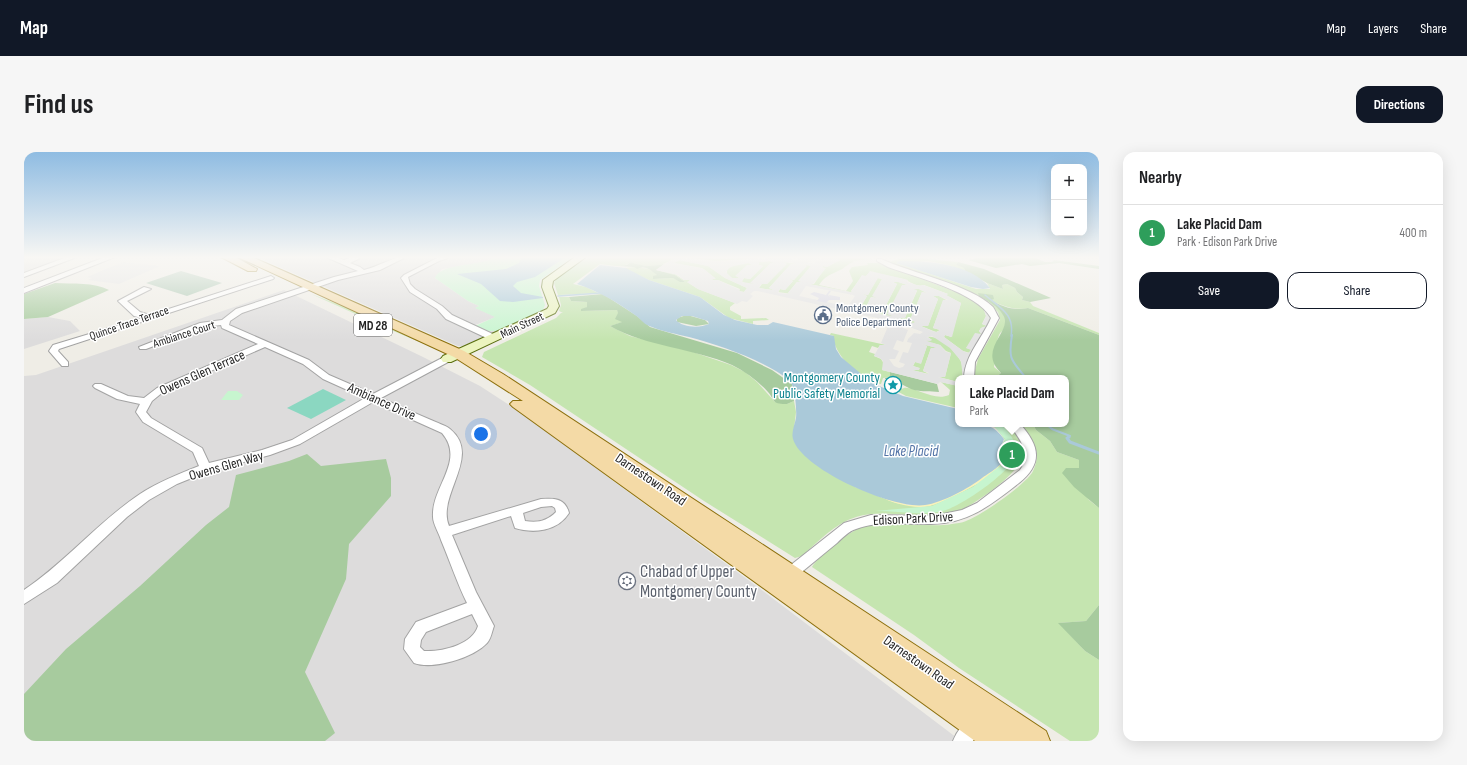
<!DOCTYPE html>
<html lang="en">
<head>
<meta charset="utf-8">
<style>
  body { margin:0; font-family:"Sofia Sans Condensed",sans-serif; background:#f6f6f6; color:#202124 }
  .controls { position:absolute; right:12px; top:12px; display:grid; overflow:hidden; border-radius:8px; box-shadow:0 4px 16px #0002 }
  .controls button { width:36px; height:36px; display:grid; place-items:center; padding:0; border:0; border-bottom:1px solid #e0e0e0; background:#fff; color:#202124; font:20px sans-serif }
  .you { position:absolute; left:457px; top:282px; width:14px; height:14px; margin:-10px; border:3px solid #fff; border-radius:50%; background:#1a73e8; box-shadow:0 0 0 6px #1a73e833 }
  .badge { display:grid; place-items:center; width:26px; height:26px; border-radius:50%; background:#111827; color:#fff; font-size:13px; font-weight:700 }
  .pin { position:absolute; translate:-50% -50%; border:2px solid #fff; box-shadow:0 1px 4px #0006 }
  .popup { position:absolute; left:931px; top:223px; width:114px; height:52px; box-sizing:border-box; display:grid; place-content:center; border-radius:8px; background:#fff; filter:drop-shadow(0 1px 3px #0005); font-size:13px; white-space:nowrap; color:#757577 }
  .popup b { font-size:15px; color:#202124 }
  .popup::after { content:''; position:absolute; left:50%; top:100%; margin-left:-8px; border:8px solid transparent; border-top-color:#fff }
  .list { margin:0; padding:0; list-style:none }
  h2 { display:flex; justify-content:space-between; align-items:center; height:52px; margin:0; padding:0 16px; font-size:17px }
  h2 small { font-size:13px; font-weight:400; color:#757577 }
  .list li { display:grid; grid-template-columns:26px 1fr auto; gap:12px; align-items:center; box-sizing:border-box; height:56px; padding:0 16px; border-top:1px solid #e0e0e0 }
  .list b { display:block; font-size:15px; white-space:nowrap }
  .list p { margin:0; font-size:13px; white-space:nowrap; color:#757577 }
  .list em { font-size:13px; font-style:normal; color:#757577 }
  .actions { display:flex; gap:8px; padding:12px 16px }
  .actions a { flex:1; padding:9px 0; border:1px solid #111827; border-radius:12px; text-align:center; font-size:14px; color:#111827 }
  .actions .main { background:#111827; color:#fff }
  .map { position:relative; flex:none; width:1075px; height:589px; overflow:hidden; border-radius:12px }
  header { display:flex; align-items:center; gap:24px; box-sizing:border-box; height:56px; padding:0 20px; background:#111827; color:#fff }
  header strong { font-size:19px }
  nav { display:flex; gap:22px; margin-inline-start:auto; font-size:14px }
  .intro { display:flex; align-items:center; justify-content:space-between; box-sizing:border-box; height:96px; padding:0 24px }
  h1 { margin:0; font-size:28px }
  .button { padding:10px 18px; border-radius:12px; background:#111827; color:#fff; font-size:14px; font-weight:700 }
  main { display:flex; gap:24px; padding:0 24px }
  aside { flex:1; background:#fff; border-radius:12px; box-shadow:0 4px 16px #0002 }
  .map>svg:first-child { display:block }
  .residential { fill:#dddcdc }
  .grass { fill:#c5e5b0 }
  .forest { fill:#a7cb9e }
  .sand { fill:#f9f2ba }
  .cemetery { fill:#a9c6b0 }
  .park { fill:#c7f5cf }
  .pitch { fill:#8bd7c1 }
  .parking { fill:#e3e3e3; fill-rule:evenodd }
  .plaza { fill:#dbdae5 }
  .water { fill:#aac9d9; fill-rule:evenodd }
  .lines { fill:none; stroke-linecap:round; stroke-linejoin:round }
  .stream-far2 { stroke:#aac9d9; stroke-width:1.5 }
  .stream-far1 { stroke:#aac9d9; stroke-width:2 }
  .stream { stroke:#aac9d9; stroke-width:3 }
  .street-casing { stroke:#a3a3a3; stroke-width:2 }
  .secondary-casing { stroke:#596e0e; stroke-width:2 }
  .primary-casing { stroke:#8d700d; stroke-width:2 }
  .street { fill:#fff; fill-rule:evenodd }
  .secondary { fill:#ecf4bf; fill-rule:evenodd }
  .primary { fill:#f4daa6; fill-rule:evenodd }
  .labels { text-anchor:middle; stroke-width:3; stroke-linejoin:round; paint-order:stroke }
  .far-service-label { font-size:12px; fill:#4e5e75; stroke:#fff; text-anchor:start }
  .far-street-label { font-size:12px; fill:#1f1f1f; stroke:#fff }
  .shield { fill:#fff; stroke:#626262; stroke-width:1 }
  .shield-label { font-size:13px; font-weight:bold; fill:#1f1f1f }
  .street-label { font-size:14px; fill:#1f1f1f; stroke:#fff }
  .culture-label { font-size:14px; fill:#0d838f; stroke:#fff; text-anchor:end }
  .water-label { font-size:15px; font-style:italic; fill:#5374a7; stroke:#fff }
  .near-worship-label { font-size:17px; fill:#5b616d; stroke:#fff; text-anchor:start }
</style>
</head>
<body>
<header>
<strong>Map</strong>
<nav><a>Map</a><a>Layers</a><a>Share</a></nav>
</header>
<div class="intro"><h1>Find us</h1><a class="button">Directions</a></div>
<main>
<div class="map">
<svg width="1075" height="589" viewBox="0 0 1075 589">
  <rect width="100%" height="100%" fill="#efede6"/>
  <path class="residential" d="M0,105H53L0,125Z
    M233,105H472L458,111L418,117L411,126L444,149L455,154L452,156L472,165L451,173L463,179H473L439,194H434Z
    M260,138L399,205L456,234L490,256L735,436L937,589H0V224L12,223Z
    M24,165L46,169L56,179L0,197V167Z"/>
  <path class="grass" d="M569,105H646L649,107C638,115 620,116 607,110C598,117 587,113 576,112L549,132L562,135L574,141L534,143L530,131C536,119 556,109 569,105Z
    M660,105L703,107L722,105L724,107L691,109Z
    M822,105L848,107L828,109L830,110C823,112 821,116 816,118C806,123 801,124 795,133L822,139L829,129L825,119L828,115L844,113L843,111H855L943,144L965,158H960L962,164L958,172L963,174L957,176L955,179L958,182L942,196L947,197L946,201L939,199L920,185L921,183L927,185L937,151L922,143L924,142L900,133C891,135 885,129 880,127L846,120L842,124H838L827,139L831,141L785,132H790L801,116L798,115L799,114L803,115L816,108L813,106Z
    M893,106L934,110L932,113L940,116L941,119L924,113L904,109L873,111L952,137H966L963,131L979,137L978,133L983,132L991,136L993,140L999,145L998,148L1006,150L1009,154L1075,181V183L1004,156C985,160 972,149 955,144C965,150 987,160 981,176C979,179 976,180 975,183C971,193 972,205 970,215L977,221L971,226H949L954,207L976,168L974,160L962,150L865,110L875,107Z
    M655,108L684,114L701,126L723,136L720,140L715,139L716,137L694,128H689L688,127L691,126L678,116L650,111Z
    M747,109L752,112L747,111L727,131L731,132L725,133L717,129L720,126L726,127L739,114L735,113V110Z
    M759,110L772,112H767L745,136L749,137L748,138L735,136L738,132H743L762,112Z
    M724,111L729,112L723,114L712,124L715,126H708L703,122V117L711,113Z
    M779,112L791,115L787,114L775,129L778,130H773L764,141L768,142L754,140L756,137L761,138L769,129L765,127L770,128L782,113Z
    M610,115L628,117L633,123L630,127L649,126L661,130L651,123L632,118L651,122L660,128H665L666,129L663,130L674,137L711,151L706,155V158L717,164V167L742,166L745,168L729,169V172L705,166L676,145L625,128L600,116Z
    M849,125L863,128L858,127L849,144L853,146L847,145L841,157L846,159L840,160L830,157L831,155L836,156L843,144L838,142L844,143L853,126Z
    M869,130H875L883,133L881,134L864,162L869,164L863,165L852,160L858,161L873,132Z
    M889,137H895L903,141L898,140L886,168L892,170L889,171L875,166H881L893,139Z
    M287,142L327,157L417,199L367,178Z
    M909,144H915L924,149H919L909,176L916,178L912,180L897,174H904L914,147Z
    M535,145H545L547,149L563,150V155L558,159L593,158L599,170L586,174L606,184L666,199L707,213L721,220L733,230L751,250L763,252L770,249L772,260L769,286L831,335L872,351L896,355L904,354L919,349L955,331L972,318L981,288L973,277L966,272H984C991,279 999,290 999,301C1000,320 941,360 924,363C894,368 862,356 832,365C810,372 795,389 778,404L771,406L680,349L506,233L458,205L460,200L532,166L537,161H539L535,159L537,153Z
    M807,181L862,193H856L854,196L848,194L845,200L851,202L850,204L857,207L860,212L858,218L866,220L867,225L859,226L857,232C841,231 807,202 810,184L806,183Z
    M904,185C915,183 933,200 937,210C939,215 938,221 939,226H934V230L915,225H921L927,201L922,199L916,193L900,189L908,188Z
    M898,192L913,196H907L899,219L905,222L888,218H895V216L889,214L891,210L897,211L903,194Z
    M917,230L934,234V256L882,244L871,238C875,239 877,237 880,236C890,234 910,250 925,243L926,238Z
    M995,272H1009L1012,278L1026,289L1033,300L1055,308V316H1042L1065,348L1075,356V453L1062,469L1035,471L1061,499L1075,508V589H1046L935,516L890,483L788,415C795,403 827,378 840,374C868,366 899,377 928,372C932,371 938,371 942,369C958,363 999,334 1008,321C1011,316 1013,308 1013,303C1012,291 1002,281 995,272Z"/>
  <path class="forest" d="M949,105H1009L1021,110H1028L1030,108L1075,114V117L1035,111L1006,114L998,112L972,116L944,108L951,107Z
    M607,110C618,115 629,114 640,112L632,118L651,123L661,130H656L649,126L629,127V124L633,123C626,118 623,113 613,117L610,115L594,114L603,113Z
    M934,110L960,117L1027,146L1006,150L998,148L999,145L993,140L991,136L983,132L978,133L979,137L963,131L941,119L940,116L932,113Z
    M31,131C49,132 70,130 85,138L24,165L0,167V142Z
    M954,141L969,143L970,147L967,148C978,155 991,159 1004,156L1075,183V356L1050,335L1038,321L1042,316H1055V308L1033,300L1026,289L1012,278L1009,272H1042V226H971L977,221C952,197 990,179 979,163C974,154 963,149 955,144Z
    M579,142L613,164L626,175L713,201L748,218L768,232L770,249L763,252C760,252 754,252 751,250C749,248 747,243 744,240C734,229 722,220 708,213C669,196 623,195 586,174L598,170L591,167L594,161L593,158L557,159V157L563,155V150L547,149L545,145Z
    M663,163L681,168L685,172L672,174L653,170V166Z
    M866,220L913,232L915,240C906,239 899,240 890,238C880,235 873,227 861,227V226L866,225Z
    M283,302L297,314L362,307L367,326V344L325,392L322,427L281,520L311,581L301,589H0V542L42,497L116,434L182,373L205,355L212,323L265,309Z
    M1075,453V508L1061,499L1034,471L1062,469Z"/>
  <path class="sand" d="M978,292C1003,312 922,350 906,354C889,357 870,352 855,344L884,353H901L980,297Z"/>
  <path class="cemetery" d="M157,119L198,131L163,144L122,131Z"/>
  <path class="park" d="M472,105H549L516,128L515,134L521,153L519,158L473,179H463L451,174L471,165L451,156L455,154L444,149L411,126C415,111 458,114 472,105Z
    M204,239H213L219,243L215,248H197Z
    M968,272H977C985,280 993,290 992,301C990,319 936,355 919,359C897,364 874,359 851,359L908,354L949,335L986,306L978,292L981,287Z"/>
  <path class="pitch" d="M299,237L322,248L287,267L263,256Z"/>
  <path class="parking" d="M646,105L700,110L724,108L722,105L734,107L767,105V107L775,109L773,107L775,105H795L787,110H782L792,112L790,111L800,105H822L814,106L816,108L803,115L799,114L798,116H802L789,132H785L831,141L827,140L838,123L842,124L846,119L880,127L884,128L883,130L896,134L899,133L924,142L922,143L937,151L928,185L921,183L920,185L939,199L944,201L947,198L942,196L951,181L957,182L955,179L957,176L963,174L958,172L962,164L960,158H964L969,155L974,161L975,168L952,210L949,226H939L937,209L926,196L908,184L903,185L908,188L906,189L900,188L916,193L922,200L927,201L921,225H914L934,230V234L916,230L914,232L858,218L859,209L856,206L850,204L856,193H862L857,191L865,172L871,173V170L733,139H730L726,142L729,144L723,150L718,149L713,152L674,137L663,130L666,129L665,128H660L654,123L632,118L649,107ZM656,108L684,114L701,126L723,136L720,140L715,139L716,138L694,128H689L688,127H692L680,117L650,111ZM745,109L752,112L747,111L726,131L731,132L718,130L720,126L726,127L739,114L735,113V110ZM759,110H767L772,112H767L745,136L749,138L735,136L737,132H743L763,112ZM724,111L728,113H723L711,124L715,125L714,126H708L702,120L706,115ZM779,112L791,115L787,114L774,129L778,130H773L764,141L768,142L754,141L756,137L761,138L769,129L765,127L770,128L783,114ZM849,125L863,128L858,127L848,144L853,146L847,145L841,157L846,159L830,157L831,155L836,156L843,144L839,142L844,143L854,126ZM869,130H874L883,133H878L863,162L869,164L854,162L852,160L858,161L873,132ZM782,134L829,143L831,144L824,154H821L775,144ZM889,137H895L903,141L898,140L886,168L892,170L889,171L875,166H881L893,138ZM909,144H915L924,148H919L909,176L916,178L913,180L908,179L897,174H904L914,147ZM880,173L899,180L896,182L890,181L884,187L883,190L888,191L884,201L879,200L875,210L881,212L879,215L875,216L870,214L865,207H871L875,199L869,197L873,188L879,190L884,178L879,176ZM898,192L913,196H907L899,219L905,221L903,222L888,218H895L896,216L889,214L891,210L897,212L903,194Z
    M99,110L136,114L95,132L64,128L68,126L63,125Z"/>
  <path class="plaza" d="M805,139H807L804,143L806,145L805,143L816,145V148H805L802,151L799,150L793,149L795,146L786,142L790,140L802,143Z"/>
  <path class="water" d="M498,105H542L511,125L493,130L489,134L497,141L519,145V146L489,150L476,149L457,132L433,122L482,117L495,111Z
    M875,109C905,109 946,111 966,136L959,137L947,135L872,111Z
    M576,113L602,116L625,128L676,145L700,163L711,168L733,173H744L749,170L810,184L812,197L817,205L848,231L879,244L934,257V272C955,272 966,268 980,287L978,292C987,310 972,316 958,326C945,336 918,351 901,353C871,358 778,318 769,287C767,280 771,272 772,266C773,258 771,233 765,228C742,209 695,193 665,185C653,182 640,180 628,175C620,173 617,167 611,163C593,150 574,139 553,132ZM658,164H668L684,169L685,172C676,176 659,176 652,168Z"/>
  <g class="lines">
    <path class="stream-far2" d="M961,143C976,156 991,162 987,184
      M534,144L577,141"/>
    <path class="stream-far1" d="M988,183C984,207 987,208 1002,226
      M1022,272L1028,277L1046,284L1043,286"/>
    <path class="stream" d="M1045,285L1043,286L1046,290L1075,301"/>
    <g class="street-casing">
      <path id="street" d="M43,105H53L0,125V121Z
        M81,105H91L0,141V136Z
        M302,105H312L320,108L328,105H338L326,111L336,115L340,118C354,115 367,105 382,105L356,118L314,128L218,161L206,169L205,173L285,208L305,223L349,242L420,205H426V209L357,246C373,253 390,261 407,268C413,271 421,273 426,277C459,304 412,343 425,374L517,347C531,346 541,346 545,361C534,379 510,382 491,376L487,364L428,383L452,440L470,474C468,479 467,487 463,491C449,506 409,518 390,511L380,497L381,487L392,470L443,451C433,431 426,409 417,388C415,381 409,372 409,365C407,335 442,309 418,281L349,250L276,292L246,303L185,319L153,332L125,348L103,365L33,431L0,452V438C42,410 74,370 116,342C134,330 155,322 175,314L169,300L119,270L112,260L116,252L93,247L71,236L69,234L71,232H77L104,244L120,246L133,236L234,192L198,176L197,173L180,175L122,197H116L115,195L176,171L198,168L212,157L310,125L334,119ZM241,195L279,212L299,227L341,246L268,288L238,298L185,311L178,296L127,266L122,260L128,249L139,240ZM528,354L531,356L532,360C523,369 514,371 501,369L499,361L517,355ZM448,462L454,474C448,493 418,500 400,499L396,495L397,488L402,480Z
        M415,105H427L415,109L384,125L386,132L391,137L418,154L428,163L473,184V188H467L422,167L413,157L386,140L377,126L380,123Z
        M853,107H857C887,121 947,133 969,155C971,158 973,163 975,166L951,210L950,226H940C941,203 958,187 967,166C953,140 891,125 864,115L853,109Z
        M247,124L250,126L249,127L35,197L34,199L44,210V214H38L25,199L29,193L118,166L110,164L94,149L120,135L127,137L103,149L116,160L126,163Z
        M985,272H996C1015,293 1020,311 995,331C968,352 944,372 907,372C882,373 856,368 832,377C825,379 818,386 813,391C798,403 783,416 768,428L763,429L758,428L756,424L758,420L820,371L847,363L909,364L938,358L953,351L996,318C1008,301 995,286 985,272Z
        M951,564L957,567L960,573L949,589H929C933,579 941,568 951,564Z"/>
    </g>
    <g class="secondary-casing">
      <path id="secondary" d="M551,105H562L529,129L528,135L535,154L531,161L427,210H419L417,207L419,204L523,157L525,154L518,135L519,128Z"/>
    </g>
    <g class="primary-casing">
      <path id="primary" d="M197,105H211L233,117L232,119H224Z
        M214,105H228L440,199L479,222L1022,579L1026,589H951L489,255L486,252L489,249H499L430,205Z"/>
    </g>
    <use href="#street" class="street"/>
    <use href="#secondary" class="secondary"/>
    <use href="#primary" class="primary"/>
  </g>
  <linearGradient id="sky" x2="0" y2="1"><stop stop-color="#8fbce2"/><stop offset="0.56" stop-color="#f8f7f4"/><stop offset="1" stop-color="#f8f7f4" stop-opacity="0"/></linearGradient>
  <rect width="1075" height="188" fill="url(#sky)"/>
  <defs>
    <g id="civic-ring" transform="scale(0.9)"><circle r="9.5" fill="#fff" stroke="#5c6f8a" stroke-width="1.5"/><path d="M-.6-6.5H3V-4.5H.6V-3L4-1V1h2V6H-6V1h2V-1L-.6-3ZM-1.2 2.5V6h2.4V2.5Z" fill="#5c6f8a"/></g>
    <g id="sight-ring" transform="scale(0.9)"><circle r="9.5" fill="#fff" stroke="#0f9aa8" stroke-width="1.5"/><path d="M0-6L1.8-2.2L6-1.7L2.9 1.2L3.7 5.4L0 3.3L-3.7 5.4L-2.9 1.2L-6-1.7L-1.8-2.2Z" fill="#0f9aa8"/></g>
    <g id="synagogue-ring" transform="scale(0.9)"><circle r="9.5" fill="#fff" stroke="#6b7280" stroke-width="1.5"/><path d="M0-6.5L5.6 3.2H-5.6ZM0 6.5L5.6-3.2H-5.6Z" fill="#6b7280"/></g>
  </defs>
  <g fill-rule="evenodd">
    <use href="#civic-ring" x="799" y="163"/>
    <use href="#sight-ring" x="869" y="233"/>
    <use href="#synagogue-ring" x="603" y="429"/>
  </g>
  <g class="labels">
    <g class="far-service-label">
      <text x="812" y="160">Montgomery County<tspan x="812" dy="14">Police Department</tspan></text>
    </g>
    <g class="far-street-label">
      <text transform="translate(105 171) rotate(-19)" y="4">Quince Trace Terrace</text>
      <text transform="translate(498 173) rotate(-25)" y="4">Main Street</text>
      <text transform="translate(160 182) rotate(-18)" y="4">Ambiance Court</text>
    </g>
    <rect class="shield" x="330" y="162" width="38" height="22" rx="3"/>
    <g class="shield-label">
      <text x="349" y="178">MD 28</text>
    </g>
    <g class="street-label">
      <text transform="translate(178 220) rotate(-24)" y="5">Owens Glen Terrace</text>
      <text transform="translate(358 249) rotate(24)" y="5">Ambiance Drive</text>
      <text transform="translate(202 313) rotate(-16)" y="5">Owens Glen Way</text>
      <text transform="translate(627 327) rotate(34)" y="5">Darnestown Road</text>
      <text transform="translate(889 366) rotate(-3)" y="5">Edison Park Drive</text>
      <text transform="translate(895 510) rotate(35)" y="5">Darnestown Road</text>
    </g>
    <g class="culture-label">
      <text x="856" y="230">Montgomery County<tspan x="856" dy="16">Public Safety Memorial</tspan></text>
    </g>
    <g class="water-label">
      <text x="887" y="304">Lake Placid</text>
    </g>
    <g class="near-worship-label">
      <text x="616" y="425">Chabad of Upper<tspan x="616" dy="20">Montgomery County</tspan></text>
    </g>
  </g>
</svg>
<div class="controls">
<button>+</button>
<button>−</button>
</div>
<div class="you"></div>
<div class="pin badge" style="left:988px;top:303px;background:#2e9e5b">1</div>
<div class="popup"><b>Lake Placid Dam</b>Park</div>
</div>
<aside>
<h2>Nearby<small></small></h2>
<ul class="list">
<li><span class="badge" style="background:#2e9e5b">1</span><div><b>Lake Placid Dam</b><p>Park · Edison Park Drive</p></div><em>400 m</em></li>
</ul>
<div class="actions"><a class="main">Save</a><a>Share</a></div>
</aside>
</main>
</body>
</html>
